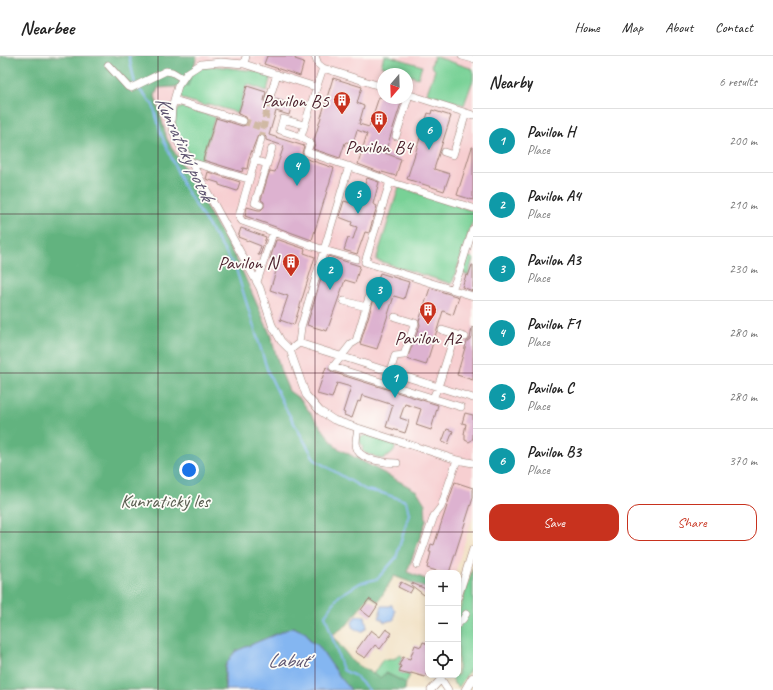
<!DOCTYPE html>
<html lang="en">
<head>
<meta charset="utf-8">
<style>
  body { margin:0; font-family:Caveat,sans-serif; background:#f2f2f2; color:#222 }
  .controls { position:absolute; right:12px; bottom:12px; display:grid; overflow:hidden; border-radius:8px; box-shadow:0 2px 6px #0003 }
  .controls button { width:36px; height:36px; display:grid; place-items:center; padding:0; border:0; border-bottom:1px solid #e0e0e0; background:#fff; color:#222; font:20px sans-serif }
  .compass { position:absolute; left:377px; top:12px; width:36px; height:36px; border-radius:50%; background:#fff; box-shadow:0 2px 6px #0003; rotate:199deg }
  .you { position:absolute; left:189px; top:414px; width:14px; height:14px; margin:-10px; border:3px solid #fff; border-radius:50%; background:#1a73e8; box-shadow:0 0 0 6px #1a73e833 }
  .badge { display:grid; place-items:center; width:26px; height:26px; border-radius:50%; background:#c8321e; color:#fff; font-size:13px; font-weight:700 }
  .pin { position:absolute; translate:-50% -33px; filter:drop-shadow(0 1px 2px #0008) }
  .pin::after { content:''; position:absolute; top:21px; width:14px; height:12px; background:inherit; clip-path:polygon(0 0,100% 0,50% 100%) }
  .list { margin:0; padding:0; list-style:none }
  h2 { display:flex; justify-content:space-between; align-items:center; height:52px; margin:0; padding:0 16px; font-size:17px }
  h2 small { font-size:13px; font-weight:400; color:#767676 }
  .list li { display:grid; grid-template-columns:26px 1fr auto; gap:12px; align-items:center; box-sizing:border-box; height:64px; padding:0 16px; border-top:1px solid #e0e0e0 }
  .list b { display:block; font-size:15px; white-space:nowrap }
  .list p { margin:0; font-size:13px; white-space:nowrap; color:#767676 }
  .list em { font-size:13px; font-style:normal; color:#767676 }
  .actions { display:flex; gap:8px; padding:12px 16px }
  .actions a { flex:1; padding:9px 0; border:1px solid #c8321e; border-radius:12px; text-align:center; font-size:14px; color:#c8321e }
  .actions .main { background:#c8321e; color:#fff }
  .icon { flex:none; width:22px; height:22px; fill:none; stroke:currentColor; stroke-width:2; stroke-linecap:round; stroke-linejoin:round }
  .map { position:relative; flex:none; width:473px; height:634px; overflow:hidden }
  header { display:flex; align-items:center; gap:24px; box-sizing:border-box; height:56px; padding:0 20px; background:#fff; border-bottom:1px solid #e0e0e0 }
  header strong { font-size:19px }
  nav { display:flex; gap:22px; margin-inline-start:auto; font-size:14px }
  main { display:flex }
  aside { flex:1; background:#fff }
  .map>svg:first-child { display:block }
  .built { fill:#f7cfd1; fill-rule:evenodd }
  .green { fill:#78d196; stroke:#617860 }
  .forest { fill:#62b37f; stroke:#566955 }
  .water { fill:#84b6f1; stroke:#676a8e }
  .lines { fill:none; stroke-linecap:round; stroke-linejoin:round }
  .stream { stroke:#84b6f1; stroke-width:2 }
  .building { fill:#ddb2d0 }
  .minor-tunnel { stroke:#d0b9a4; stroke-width:7; stroke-dasharray:7 3.5; stroke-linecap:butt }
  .minor-casing { stroke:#9e8076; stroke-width:8 }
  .major-casing { stroke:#9e8076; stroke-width:10 }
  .minor { stroke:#fff; stroke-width:7 }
  .major { stroke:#fff; stroke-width:9 }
  .grid { fill:none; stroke:#4a1f2b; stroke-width:1; stroke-opacity:0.55 }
  .labels { text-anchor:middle; stroke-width:3.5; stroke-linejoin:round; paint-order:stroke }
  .poi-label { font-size:19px; fill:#4a1f2b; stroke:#fdfcf7; text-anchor:end }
  .park-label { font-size:19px; fill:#5a5d50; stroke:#fdfcf7 }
  .water-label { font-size:20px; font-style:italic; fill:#5e5470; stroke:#fdfcf7 }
</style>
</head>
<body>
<header>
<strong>Nearbee</strong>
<nav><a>Home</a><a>Map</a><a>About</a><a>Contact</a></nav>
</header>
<main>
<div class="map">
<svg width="473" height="634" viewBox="0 0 473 634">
  <rect width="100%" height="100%" fill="#fdfcf7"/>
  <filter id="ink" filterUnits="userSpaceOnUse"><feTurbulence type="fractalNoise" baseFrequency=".025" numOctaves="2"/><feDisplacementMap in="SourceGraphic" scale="8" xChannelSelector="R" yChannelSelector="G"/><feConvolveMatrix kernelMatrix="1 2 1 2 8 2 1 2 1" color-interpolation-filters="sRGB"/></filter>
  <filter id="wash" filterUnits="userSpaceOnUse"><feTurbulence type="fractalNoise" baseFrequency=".012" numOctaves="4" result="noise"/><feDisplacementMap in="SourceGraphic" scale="16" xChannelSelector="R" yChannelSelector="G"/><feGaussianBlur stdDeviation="0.9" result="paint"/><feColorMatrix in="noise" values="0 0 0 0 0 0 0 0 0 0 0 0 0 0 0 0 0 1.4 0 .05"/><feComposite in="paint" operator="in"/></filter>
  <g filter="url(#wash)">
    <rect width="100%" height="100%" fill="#f1e0c2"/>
    <path class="built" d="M155,0H473V460L455,517H428V524L407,517L411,508L417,435L336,391L300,343L289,335L240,210L167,83L155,40L158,32ZM383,18H407V42H383Z"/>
    <path class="green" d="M384,0H390L422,10L418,22L381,10Z
      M434,0L473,13V24L464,49L427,37L435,14L431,10Z
      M214,10L255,15L271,19L267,35L247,28L238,57L209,48L205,50L183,43L180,39V35L190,19L202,11Z
      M183,51L215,61L201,106L192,102L180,83L175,68V58L178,53Z
      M399,131L473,155V164L452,228L376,204Z
      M467,200L473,202L469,219L462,217Z
      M368,379L402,390V391L395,389C396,398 388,400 382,403L365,397L362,394L363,391L359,384L361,381Z
      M473,511V609L459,631L454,628L451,619H458V559Z
      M399,598L403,601L399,609L401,610L399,616L410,619L406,627L386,617L380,622L373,618L383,603L388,604L396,602Z"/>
    <path class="forest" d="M0,0H197L188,30L158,32L155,40L167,83L240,210L270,278L281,316L289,335L300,343L336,391L417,435L425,448L426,465L407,516L428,524V533L394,520L378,546L370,539L347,569L332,579L353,606L380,622L386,617L406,627L405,634H351L340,621L318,590L311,586L306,577L293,571L236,595L225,610L224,623L225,634H0Z"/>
    <path class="water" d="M391,548L395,555L394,563L393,565L392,564L385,566L383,565L381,562L380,563L379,561L380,560V556L382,550H390Z
      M359,560H365L367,571L363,575H359L352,571V567L355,561Z
      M293,571L306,577L311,586L318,589L340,621L351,634H225C226,615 221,611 236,595Z"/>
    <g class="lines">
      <path class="stream" d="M129,0L135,28
        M138,32L153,49L161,78L184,131L236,213L268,316L286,353L315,404L366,434L382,437L406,445L409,458L396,502L377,523L360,527L339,540L325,559L343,614L355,620L369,634"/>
    </g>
    <g id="blocks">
      <path class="building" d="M267,0H296L295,3L304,6L300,20L264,8Z
        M333,22L362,31L357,47L364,50L359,68L369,71L379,41L396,42L402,44L385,97L401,103L396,120L382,116V117L358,108L367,78L357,74L353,87L346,86L345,87L340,102L313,93L315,88L314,84Z
        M247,30L266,36L264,45L267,49L272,48L275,43L292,48L289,59L276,55L269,79L304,90L302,97L304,100V102L334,112L312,184L245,160L247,151L258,154H261L264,151V146L261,144L268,120L270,115L275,116L284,90L266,84V81L263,78L258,79L249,102L247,113L243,112L242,116L203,104L216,62L242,70L246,69L248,67L246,61L238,58Z
        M432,54L451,60L434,113L450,118L444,135L407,123L428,57L431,58Z
        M472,91H473V144L457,139Z
        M208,116L240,126L237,135L219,129V127L206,123Z
        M367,122L379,126L373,148L377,150L369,177L365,176L357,198L344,194L348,182L353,183L357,171L351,169L352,166L339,161L344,145L358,149V146L364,148L368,136L363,134Z
        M241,172L266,181L260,199H258L261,190L238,181Z
        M276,184H279L305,193L304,197L315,201L294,269L280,264L288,240L270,234L278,209L271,207L272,203H270Z
        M328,200L360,210L355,227L345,224L327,275L307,269Z
        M472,209H473V235L462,231L466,219L468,220Z
        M380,217L409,226L404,243L394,240L377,293L360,288L376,236L375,233Z
        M430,232L459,241L453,259L443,255L426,309L407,303L420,269L419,265Z
        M472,271L473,272V324L457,319L467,285L470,283Z
        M326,311L332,316L438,349L431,374L416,369L421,353L405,348L400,362L409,365L405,377L386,371L393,349L362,339L360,346L358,345L352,362L344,359L345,357L343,356L351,331L337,327L332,342L317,338Z
        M465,357L473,359V381L472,384L469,386L465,384V378H464L466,368L462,367Z
        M447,373L453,375L448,388L442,386Z
        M455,426L473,432V442L449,517H443L427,512L431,496H429L431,488L434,489Z
        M401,526L413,532L410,537L398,531Z
        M412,527L428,534V542L411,529Z
        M369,543L378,549L370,561L361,554Z
        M386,573L392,577L380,593L375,589L365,602L355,596L371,574L380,581Z
        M423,586L428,588V612L425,621L411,617L410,619L399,616L401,610L399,609L403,601L410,603L415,589L421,591Z"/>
    </g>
  </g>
  <g filter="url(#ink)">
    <use href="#blocks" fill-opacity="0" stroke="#9e8076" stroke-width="1"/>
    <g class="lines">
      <path class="minor-tunnel" d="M243,65L263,72
        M261,83L269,44"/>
      <g class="minor-casing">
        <path id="minor" d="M315,0L318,8L323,12L383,31
          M462,0L473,3
          M244,8L246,0
          M108,9L128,31L131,32L166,15L172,16L182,22
          M316,31L244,8L221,6L201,8L187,17L178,30L172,51L171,66L176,83L191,106L260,232L272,269L281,285L290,294L306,339L320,355L334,364L358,372L457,404L473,407
          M407,38L473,59
          M174,44L243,65
          M269,44L277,18
          M304,69L283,63L280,74L301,81C308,58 315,35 323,12
          M396,80L409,39
          M301,81L310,87L307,96L379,121L390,126L473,152
          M261,83L240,156L239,161L242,165L324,194L356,203
          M444,96L453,99L466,57
          M254,104L267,108L255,147L260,149
          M191,106L248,123
          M267,108L272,92
          M390,126L365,206L473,240
          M257,226L273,177
          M452,233L459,217L473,173
          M344,245L366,251L356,285L351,288L333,311L461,351
          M366,251L371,235
          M442,274L465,281
          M299,287L473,342
          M290,294L299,287L301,271L349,110
          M386,328L395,300L404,299L415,267L395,261
          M433,342L438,331L455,278
          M358,372C357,379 354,388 358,395C363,404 387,407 397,407
          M417,509L434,460L441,451L457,404
          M458,541L473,493
          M458,568L463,563L466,558
          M441,619V623L448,634
          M431,634L441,623"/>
      </g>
      <g class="major-casing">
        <path id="major" d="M466,634L473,622"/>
      </g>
      <use href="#minor" class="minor"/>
      <use href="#major" class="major"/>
    </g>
  </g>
  <path class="grid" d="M158,0V634M315,0V634M0,158H473M0,317H473M0,476H473"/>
  <defs>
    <g id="building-pin" transform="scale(0.9)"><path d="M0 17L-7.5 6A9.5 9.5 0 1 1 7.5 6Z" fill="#c8321e" stroke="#fdfcf7"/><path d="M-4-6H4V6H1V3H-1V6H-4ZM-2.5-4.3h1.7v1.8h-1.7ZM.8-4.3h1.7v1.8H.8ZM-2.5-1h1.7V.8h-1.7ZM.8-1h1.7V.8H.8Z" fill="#fff"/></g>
  </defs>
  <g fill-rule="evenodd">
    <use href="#building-pin" x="342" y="44"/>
    <use href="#building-pin" x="379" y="63"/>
    <use href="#building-pin" x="291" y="206"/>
    <use href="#building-pin" x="428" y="254"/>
  </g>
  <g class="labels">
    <g class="poi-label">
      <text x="329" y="51">Pavilon B5</text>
      <text x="379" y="97" text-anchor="middle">Pavilon B4</text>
      <text x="278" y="213">Pavilon N</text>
      <text x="428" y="288" text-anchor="middle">Pavilon A2</text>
    </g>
    <g class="park-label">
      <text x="165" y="451">Kunratický les</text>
    </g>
    <g class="water-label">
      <text transform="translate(185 92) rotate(65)" y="7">Kunratický potok</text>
      <text x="288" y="611">Labuť</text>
    </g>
  </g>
</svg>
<div class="controls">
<button>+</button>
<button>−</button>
<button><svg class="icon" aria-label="locate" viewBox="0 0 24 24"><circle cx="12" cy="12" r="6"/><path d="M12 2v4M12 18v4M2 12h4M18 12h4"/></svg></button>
</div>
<svg class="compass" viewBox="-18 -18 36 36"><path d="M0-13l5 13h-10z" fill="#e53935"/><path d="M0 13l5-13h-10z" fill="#767676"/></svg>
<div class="you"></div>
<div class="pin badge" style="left:395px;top:342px;background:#0f9aa8">1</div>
<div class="pin badge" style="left:330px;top:234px;background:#0f9aa8">2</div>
<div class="pin badge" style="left:379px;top:254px;background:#0f9aa8">3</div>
<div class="pin badge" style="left:297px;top:130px;background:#0f9aa8">4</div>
<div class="pin badge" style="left:358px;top:158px;background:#0f9aa8">5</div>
<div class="pin badge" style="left:429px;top:94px;background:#0f9aa8">6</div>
</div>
<aside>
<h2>Nearby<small>6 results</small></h2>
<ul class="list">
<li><span class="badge" style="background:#0f9aa8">1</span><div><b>Pavilon H</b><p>Place</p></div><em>200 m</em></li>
<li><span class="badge" style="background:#0f9aa8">2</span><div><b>Pavilon A4</b><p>Place</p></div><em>210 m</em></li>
<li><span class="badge" style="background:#0f9aa8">3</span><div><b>Pavilon A3</b><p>Place</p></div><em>230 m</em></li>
<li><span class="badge" style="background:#0f9aa8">4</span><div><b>Pavilon F1</b><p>Place</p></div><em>280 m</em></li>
<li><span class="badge" style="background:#0f9aa8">5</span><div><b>Pavilon C</b><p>Place</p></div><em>280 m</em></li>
<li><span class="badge" style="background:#0f9aa8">6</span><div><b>Pavilon B3</b><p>Place</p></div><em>370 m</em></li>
</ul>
<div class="actions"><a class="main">Save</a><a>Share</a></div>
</aside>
</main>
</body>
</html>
